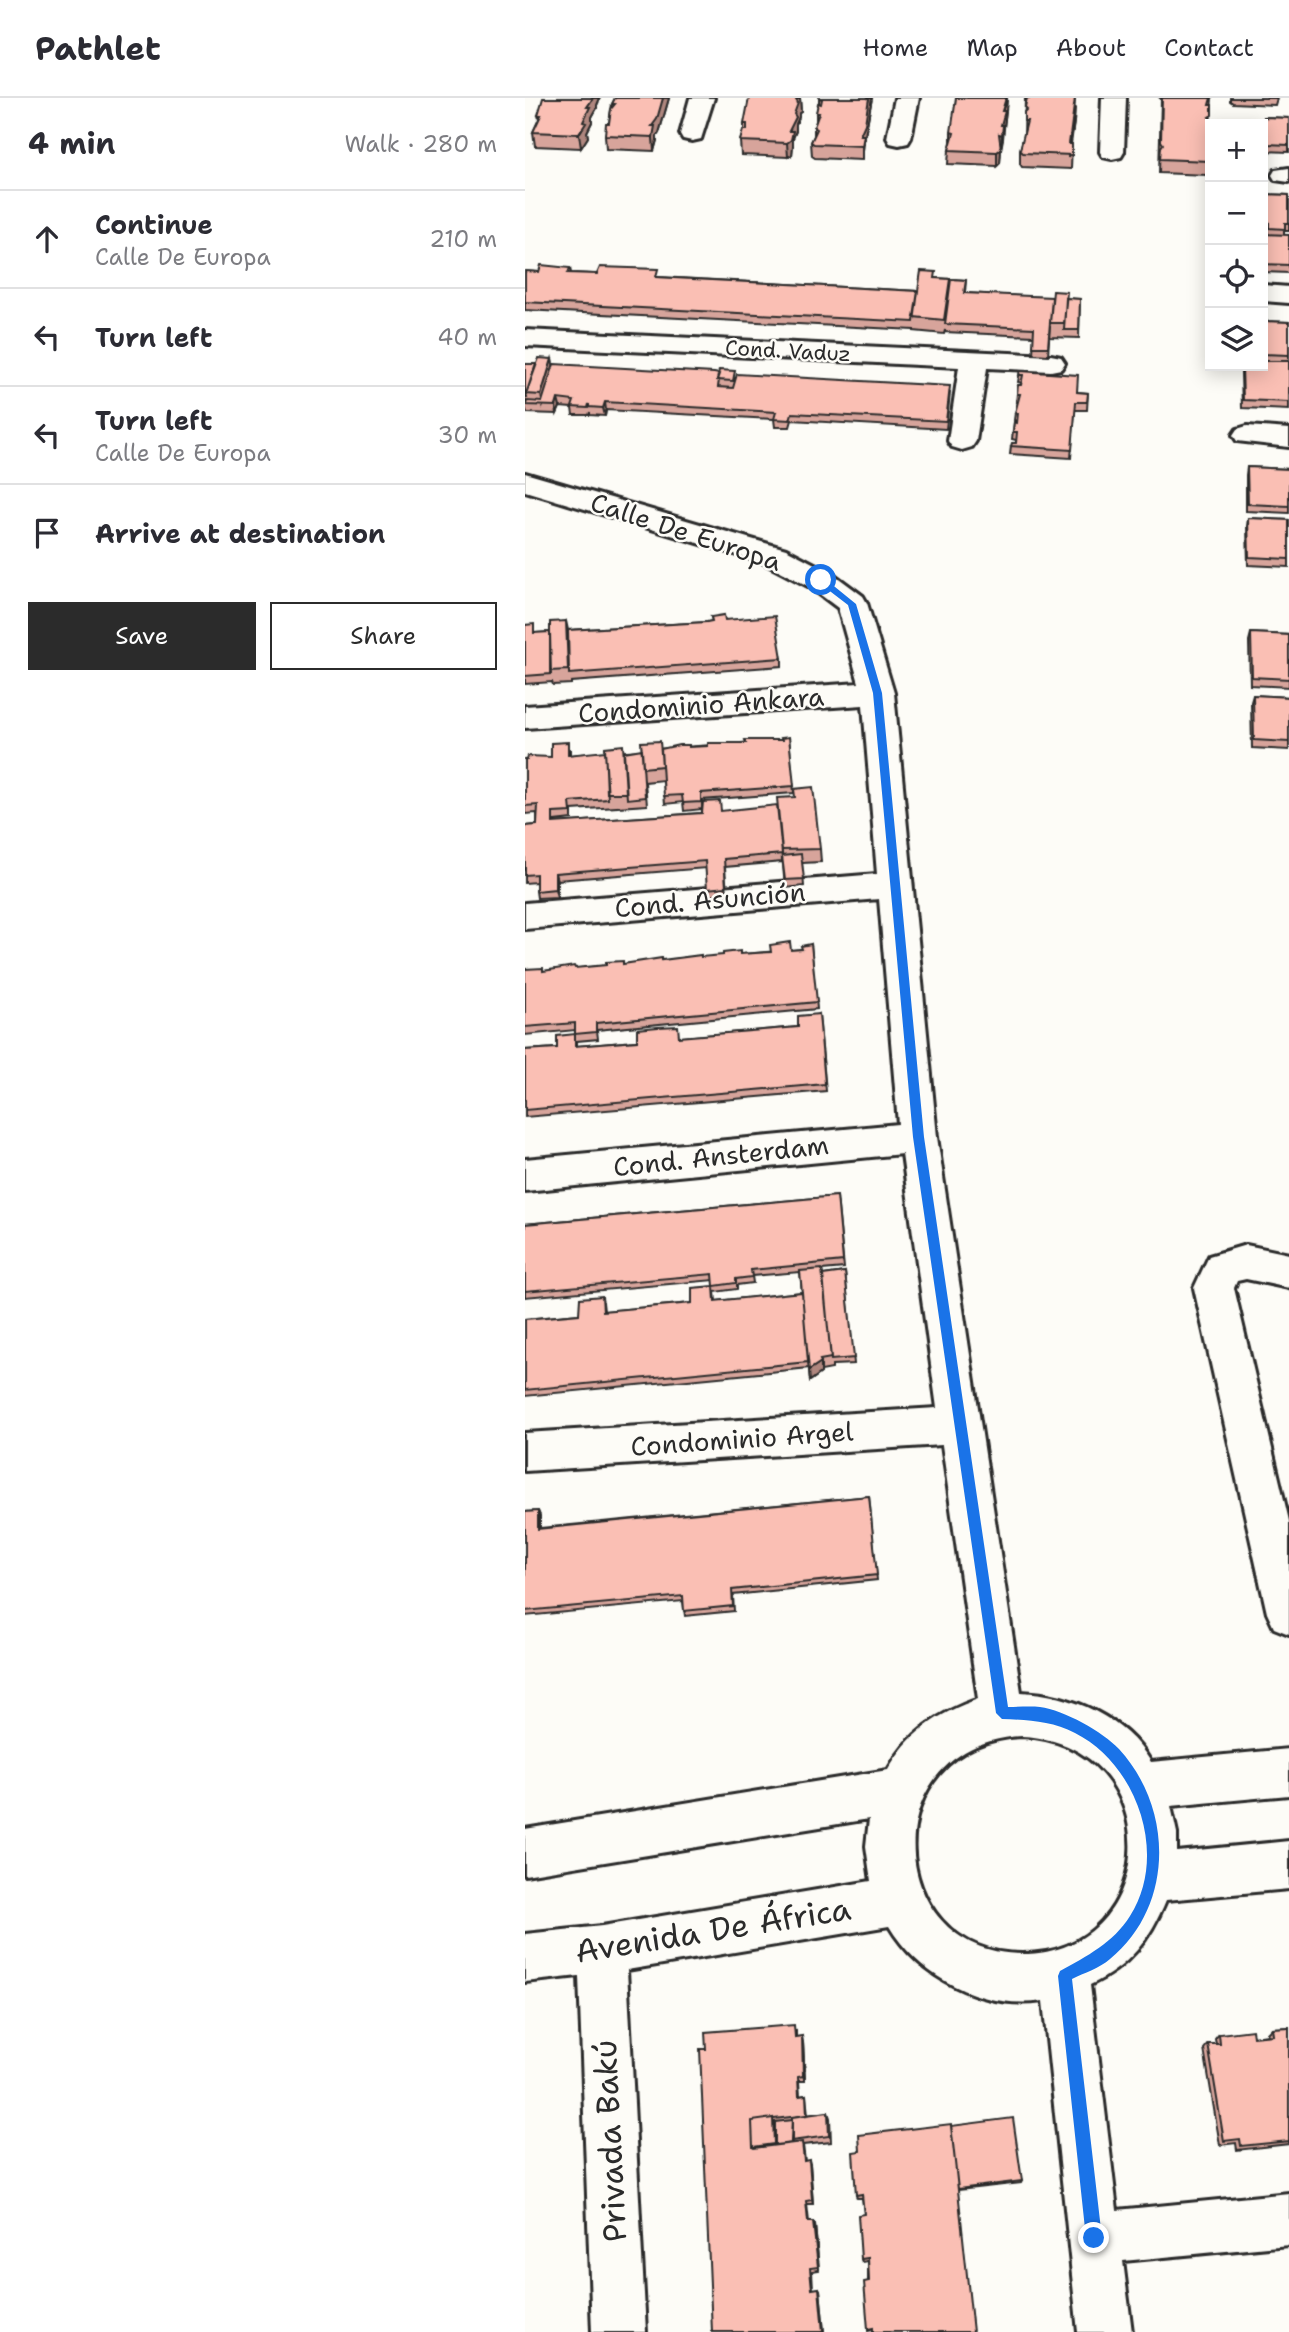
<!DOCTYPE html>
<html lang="en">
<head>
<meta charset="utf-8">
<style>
  body { margin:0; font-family:"Shantell Sans",sans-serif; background:#f2f2f3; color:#2b2b33 }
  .controls { position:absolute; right:21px; top:21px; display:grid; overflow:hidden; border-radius:0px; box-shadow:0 4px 18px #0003 }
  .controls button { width:63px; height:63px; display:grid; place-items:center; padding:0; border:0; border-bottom:2px solid #e1e1e2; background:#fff; color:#2b2b33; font:35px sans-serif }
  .stop { position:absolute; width:21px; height:21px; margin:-16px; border:5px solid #1a73e8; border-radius:50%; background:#fff }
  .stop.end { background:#1a73e8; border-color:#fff; box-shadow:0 2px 7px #0008 }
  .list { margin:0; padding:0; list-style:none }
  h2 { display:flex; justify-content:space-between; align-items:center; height:91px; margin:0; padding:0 28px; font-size:30px }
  h2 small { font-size:23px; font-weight:400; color:#7c7c81 }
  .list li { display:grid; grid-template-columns:46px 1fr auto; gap:21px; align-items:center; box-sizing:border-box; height:98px; padding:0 28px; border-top:2px solid #e1e1e2 }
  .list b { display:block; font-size:26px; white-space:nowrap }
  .list p { margin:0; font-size:23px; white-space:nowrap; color:#7c7c81 }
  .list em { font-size:23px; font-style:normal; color:#7c7c81 }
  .actions { display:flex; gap:14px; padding:21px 28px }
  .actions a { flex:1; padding:16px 0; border:2px solid #2b2b2b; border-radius:0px; text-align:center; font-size:24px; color:#2b2b2b }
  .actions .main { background:#2b2b2b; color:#fff }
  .icon { flex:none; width:38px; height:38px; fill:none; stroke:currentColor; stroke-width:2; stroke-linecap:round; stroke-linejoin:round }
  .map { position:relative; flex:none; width:764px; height:2234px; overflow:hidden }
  header { display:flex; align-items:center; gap:42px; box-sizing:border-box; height:98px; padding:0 35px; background:#fff; border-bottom:2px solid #e1e1e2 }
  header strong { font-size:33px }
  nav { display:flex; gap:38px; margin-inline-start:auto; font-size:24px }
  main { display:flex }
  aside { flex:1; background:#fff }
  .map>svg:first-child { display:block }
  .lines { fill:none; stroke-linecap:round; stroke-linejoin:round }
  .minor-casing { stroke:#2b2b2b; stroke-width:6 }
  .minor { fill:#fdfcf7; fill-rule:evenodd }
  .wall { fill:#d7a49b; stroke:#2b2b2b; stroke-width:2; fill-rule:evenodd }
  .shaded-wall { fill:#af867e; stroke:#2b2b2b; stroke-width:2 }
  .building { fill:#fabfb4; stroke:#2b2b2b; stroke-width:2 }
  .route { fill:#1a73e8 }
  .labels { text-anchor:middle; stroke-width:5; stroke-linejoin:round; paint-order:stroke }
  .far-street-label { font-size:21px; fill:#2b2b2b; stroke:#fdfcf7 }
  .street-label { font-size:26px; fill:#2b2b2b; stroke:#fdfcf7 }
  .near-street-label { font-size:32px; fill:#2b2b2b; stroke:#fdfcf7 }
</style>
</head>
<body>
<header>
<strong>Pathlet</strong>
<nav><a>Home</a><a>Map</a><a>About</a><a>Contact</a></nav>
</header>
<main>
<aside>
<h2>4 min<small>Walk · 280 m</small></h2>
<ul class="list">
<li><svg class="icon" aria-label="ahead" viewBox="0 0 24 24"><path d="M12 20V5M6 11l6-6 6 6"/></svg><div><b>Continue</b><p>Calle De Europa</p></div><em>210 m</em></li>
<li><svg class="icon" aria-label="left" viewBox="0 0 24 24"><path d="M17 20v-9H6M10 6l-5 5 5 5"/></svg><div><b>Turn left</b></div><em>40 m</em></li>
<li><svg class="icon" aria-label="left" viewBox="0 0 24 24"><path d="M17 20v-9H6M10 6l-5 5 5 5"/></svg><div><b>Turn left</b><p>Calle De Europa</p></div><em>30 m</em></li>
<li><svg class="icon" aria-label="arrive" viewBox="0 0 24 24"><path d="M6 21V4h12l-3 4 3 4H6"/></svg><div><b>Arrive at destination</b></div></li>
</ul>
<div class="actions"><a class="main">Save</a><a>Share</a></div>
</aside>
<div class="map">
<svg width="764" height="2234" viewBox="0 0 764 2234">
  <rect width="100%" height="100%" fill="#fdfcf7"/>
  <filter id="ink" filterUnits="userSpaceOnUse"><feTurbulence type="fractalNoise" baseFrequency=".0143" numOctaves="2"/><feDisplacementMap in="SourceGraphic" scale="14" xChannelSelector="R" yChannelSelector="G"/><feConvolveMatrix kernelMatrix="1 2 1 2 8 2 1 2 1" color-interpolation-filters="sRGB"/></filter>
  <g filter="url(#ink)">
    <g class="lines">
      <g class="minor-casing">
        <path id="minor" d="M165,0H189L176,41L167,43L158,41L155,36Z
          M370,0H394L386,40L383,45L374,47L365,45L362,40Z
          M577,0H601L599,54L596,59L587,61L578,59L575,54Z
          M764,70V84L750,82L747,77L750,72Z
          M738,187L764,189V205L738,203Z
          M0,232L526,257L536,259L540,265L536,271L526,273L462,270L451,343L447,349L437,352L427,349L423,343L434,269L0,248Z
          M722,328L764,331V349L712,343L708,337L712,331Z
          M0,375L261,451L307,475L338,498L342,505L369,595L412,1039L496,1594C547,1596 600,1620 626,1664L764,1651V1697L646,1708L652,1735V1754L764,1743V1791L641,1802C625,1841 604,1869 565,1887L592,2112L764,2095V2147L598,2163L607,2234H553L518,1903C458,1912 395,1880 364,1828L102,1872L121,2234H67L54,1878L0,1884V1836L77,1828L346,1783L341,1748L344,1721L0,1777V1731L363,1672C383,1635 414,1615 453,1601L417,1347L0,1373V1335L412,1310L377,1056L0,1093V1061L373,1026L354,801L0,831V805L352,776L338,607L0,630V608L334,585L313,510L285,489L239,465L0,393ZM497,1638C645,1645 638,1856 497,1856C357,1856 348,1645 497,1638Z
          M721,1147L764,1156V1190L721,1181L712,1183L709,1190L764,1423V1536L749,1530L742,1515L669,1190L684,1158Z"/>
      </g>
      <use href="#minor" class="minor"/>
    </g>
    <path class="wall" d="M90,0H144L134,35L132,38V42L129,53L81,51L80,37L84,25L87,6Z
      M275,0L276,14L274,15V19L271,26V33L268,40V47L267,57L263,59L216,57L215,43L219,32V26Z
      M294,0H347L339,43L337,62L290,60L287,58L286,44L289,38V29L291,23V15L294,5Z
      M482,0L478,41L476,51L475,65L472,68L423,66L424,52L426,44V34Z
      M500,0H550L549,24L546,46H547L546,71L497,69L495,66V52L499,38Z
      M635,0H687L685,26V75L682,77L634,75L636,1Z
      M705,0H752L750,7L708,5L705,3Z
      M73,5L72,7V10L67,19V24L62,34L63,39L56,50L10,48L8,34L14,21L13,17Z
      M739,19L764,20V54L739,53L738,27Z
      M738,96L764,97V133H759V137H764V175L738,174V136H743L742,131H738Z
      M45,170L46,175L134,179L393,193L411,180L441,182L440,195L555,201L554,240L524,239L525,228L523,257L508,256L509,238L420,234V232L419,236L389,233V232L0,212V173L14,174Z
      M738,223L764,224V312L717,310L716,275L717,268L737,269L738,268Z
      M0,266L425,295L421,331L267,322L265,329H250L249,321L81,312L80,318L65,317V314L64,317H48L47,310L35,309L32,316L2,315L0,308Z
      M495,273L552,294L563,295L562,312H550L546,360L485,356L486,348L491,345V342L487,341L489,324L492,325L493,323L489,322L490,315L493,304H491L493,287H496L497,285L493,284Z
      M722,369L764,371V415L721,413V377Z
      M723,420L764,422V469L723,467L722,428Z
      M186,519L200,522L257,560V568L46,584V586L28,587L27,584L0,586V527L10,535L25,534L41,523L43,532L182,524L187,523Z
      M726,535L764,537V589L725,587L724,543Z
      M728,597L764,599V652L727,650L726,604Z
      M264,639L269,695L177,702V711L196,713L295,751L296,764L277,765L279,788L260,790L256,745L257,764L200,769L202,796L183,798L181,770L32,782V799L12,800L11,793V784L0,785V728L12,727V715L0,716V661L26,659L45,651V657L257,642ZM138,682L140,706L158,704L159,713L177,711V715L30,725V723L47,721V712L122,707L120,684Z
      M286,846L292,911L72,932L73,941L52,943V948L273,929L294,916L301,993L0,1019V952L32,950L50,936V932L0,937V871L19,873L277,851Z
      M312,1098L319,1170L297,1172L298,1177L320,1174L329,1266L307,1267V1271L296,1273V1275L285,1283L278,1206L284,1270L0,1298V1221L54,1216L78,1204L79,1213L167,1205L189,1188V1182L0,1199V1126ZM275,1174L277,1194L191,1203L190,1194L212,1191V1187L228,1185L227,1178Z
      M344,1398L352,1482L208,1497L209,1513L160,1518L158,1503L0,1518V1414L13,1413L15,1418V1430Z
      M764,1929V2046L712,2052L711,2045L695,2047L679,1951L683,1946H691L690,1941L694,1936L728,1939L743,1937L742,1935L747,1930Z
      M271,1932V1939L278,1944L280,1983H274L275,1998L281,1997L283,2017L303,2014L305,2020L306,2044L278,2047L280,2063L285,2066L288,2106H282L284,2124H288L290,2127L294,2172L287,2173L288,2191L295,2192L299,2234L181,1951Z
      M426,2028L497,2083L496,2085L433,2092L348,2232L343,2233V2163L337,2164L336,2161L339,2116L337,2100H332L331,2097L335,2053Z"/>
    <path class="shaded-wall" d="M68,0H75L72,7V10L67,19V24L62,34L63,39L56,50L54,36L62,9Z
      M138,0H144L134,35L132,38V42L129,53L127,28Z
      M275,0L276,14L274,15V19L271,26V33L268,40V47L267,57L263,59L262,45L264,33L271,2Z
      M344,0H347L339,43L337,62V47L335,37Z
      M482,0L481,13L476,51L477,34L475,36L478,11Z
      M550,10L549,24L543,60L544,46Z
      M476,51L475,65L472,68V54Z
      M685,62V75L682,77L684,63Z
      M27,261L30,275L18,308L16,297Z
      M33,301L35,309L32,316L31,308Z
      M80,304L81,312L80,318L78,310Z
      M30,775L32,782V799L30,791Z
      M296,1264V1275L285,1283L284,1272Z
      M13,1413L15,1418V1436L13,1431Z
      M277,1938L278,1944L280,1983L278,1978Z
      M284,2062L285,2066L288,2106L287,2102Z
      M288,2124L290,2127L294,2172L293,2169Z
      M294,2190L295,2192L299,2234H298Z"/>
    <path class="building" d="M18,0H68L62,9H65L58,24L61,25L54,36L8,34L16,17H13Z
      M90,0H138L132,21L127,28H130L128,39L80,37L81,25H84L86,11L90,6H87Z
      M224,0H274L271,2L273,5L269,16L271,19L264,33H268L266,42L262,45L215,43L218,32H222V26H219Z
      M294,0H344L340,26L335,37H339L337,48L289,46L286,44L292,31L289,29L294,15H291L293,5L296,6L297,1Z
      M431,0H481L477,13H480L476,27H478L477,37L474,36L476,51L472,54L424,52L429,35L426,34Z
      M502,0H550L544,46H547V57L498,55L495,52L502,23H499V14L502,11L500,9Z
      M637,0H686L684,7H687V17L684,19L687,22L686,26H685V47L684,48L685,62L684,63L635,61L636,49L638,46L636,43Z
      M739,19L764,20V47L741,46Z
      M738,96L764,97V125H760V131L744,130V124H738Z
      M738,136L764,137V167L738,166Z
      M16,167L45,170L43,175L72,176L75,169L133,171L131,179L393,193L389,224L0,204V173L14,174Z
      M396,173L411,174L410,180L425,181L419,222L389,219Z
      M426,181L441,182L439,195L527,199L523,249H508L509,230L420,226Z
      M528,193L542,194L539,225H525Z
      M541,200L555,201L554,232H539Z
      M738,223L764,224V257L738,256Z
      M14,260L27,261L16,297L1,296Z
      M738,263H764V304L718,302L717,268L738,269Z
      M0,266H11L1,296L2,300H0Z
      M29,266L189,275L194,276L192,282H194L193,289L208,290L212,276L425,288L421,323L267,315L265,322L249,321L251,314L80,304L78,310L64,309V306L63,310L47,309L49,303L33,301L31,308L1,307L2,303L17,304Z
      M194,272L210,273L208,283L192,282Z
      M495,273L553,277L552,294L563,295L562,304H551L547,352L486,348L487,345H491L492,334H488L489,324L492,325L493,315H490L495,296H492L493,287H496L498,277H494Z
      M722,369L764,371V408L723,406Z
      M723,420L764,422V461L724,459Z
      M199,517L200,522L250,518L257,560L44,576L43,532L182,524L187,523L186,519Z
      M41,523L43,572L25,573V524Z
      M9,526V535L25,534L26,576L0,578V527Z
      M726,535L764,537V581L727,579Z
      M728,597L764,599V644L729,642Z
      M264,639L269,688L176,695V704L158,705L157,697L139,698L136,651L154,647H164V649L183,648V645H221L220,642H257L256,640Z
      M135,643L137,668L118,670L116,644Z
      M43,644V657L80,653L83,701L45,704L46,714L28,715V725L177,715L178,704L195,703L196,713L252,707L257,756L199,761L201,789L182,791L180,763L30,775V791L11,793V776L0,777V728L12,727L13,707L0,708V661H2L3,658L26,659V645Z
      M98,647L101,695H82L80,649Z
      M117,651L120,699L102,701L99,654Z
      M288,689L295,751L257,752L252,700L270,699L269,691Z
      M276,756L279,781L260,782L257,758Z
      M265,844L266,852L277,851L276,848L286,846L292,904L71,925V934L50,936V925L0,929V871L18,870V873L49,868L50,870L81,867V864L98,863V866L137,860V862L176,857V859L198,857V855L215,853V856L246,854L245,847Z
      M294,916L300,986L0,1012V952L32,950V938L50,936V948L112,943V931L133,929L153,928L154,939L273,929V918Z
      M312,1098L318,1163L226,1172L227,1179L211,1181V1185L189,1188L190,1203L277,1194L283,1264L0,1292V1221L54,1216L55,1200L77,1198L78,1213L167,1205V1190L189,1188L188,1176L0,1193V1126Z
      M297,1171L306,1260L295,1262L296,1264L284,1272L275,1173Z
      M320,1174L329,1260L306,1262L298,1177Z
      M344,1398L352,1477L207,1492L208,1508L159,1513L158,1498L0,1513V1414L13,1413V1431Z
      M269,1927L270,1939L277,1938L278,1978L273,1979L274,1998L281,1997L282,2017L249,2021L248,2020L227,2023L228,2049L229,2050L277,2044L279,2063L284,2062L287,2102L281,2103L283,2124H288L293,2169L285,2170L287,2191L294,2190L298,2234H187L175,1951H181L180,1934Z
      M764,1929V2043L716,2048L715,2041L699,2043L683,1946H695L694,1936L727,1932L728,1939L748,1937L747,1930Z
      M303,2014L304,2038L266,2043L267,2019Z
      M248,2020L249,2046L228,2049L227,2023Z
      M488,2020L497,2083L433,2091L426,2028Z
      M267,2022V2045L250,2047V2024Z
      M426,2026L448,2234H348V2230L343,2231L339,2184L344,2183L343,2160L336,2161L333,2117L339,2116L337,2096L331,2097L328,2054L335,2053L334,2037Z"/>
  </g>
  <path class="route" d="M293,480H299L331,506L357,595L399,1039L483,1609C494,1609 505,1608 515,1609C539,1612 578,1634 594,1651C649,1711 649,1809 585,1861C575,1870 559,1875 547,1881L577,2140L575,2146L569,2148L564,2146L561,2140L533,1878L535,1873C562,1858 588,1845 605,1818C644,1757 612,1666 550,1635C526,1623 504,1622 477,1621L471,1615L388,1039L348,595L323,507L293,484Z"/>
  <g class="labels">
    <g class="far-street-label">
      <text transform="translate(263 253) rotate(3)" y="7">Cond. Vaduz</text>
    </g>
    <g class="street-label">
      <text transform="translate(161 434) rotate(18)" y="9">Calle De Europa</text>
      <text transform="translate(176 607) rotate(-4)" y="9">Condominio Ankara</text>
      <text transform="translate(185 802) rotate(-5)" y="9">Cond. Asunción</text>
      <text transform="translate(196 1058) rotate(-6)" y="9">Cond. Ansterdam</text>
      <text transform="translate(217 1341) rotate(-4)" y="9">Condominio Argel</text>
    </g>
    <g class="near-street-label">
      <text transform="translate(188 1832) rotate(-9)" y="11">Avenida De África</text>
      <text transform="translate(85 2043) rotate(-93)" y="11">Privada Bakú</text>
    </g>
  </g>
</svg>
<div class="controls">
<button>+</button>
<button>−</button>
<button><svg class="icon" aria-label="locate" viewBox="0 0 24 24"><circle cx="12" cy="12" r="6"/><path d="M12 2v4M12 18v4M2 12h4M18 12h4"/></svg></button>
<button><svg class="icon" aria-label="layers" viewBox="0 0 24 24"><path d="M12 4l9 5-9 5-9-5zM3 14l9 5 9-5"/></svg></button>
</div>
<div class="stop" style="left:296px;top:482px"></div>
<div class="stop end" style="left:569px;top:2140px"></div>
</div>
</main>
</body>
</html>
